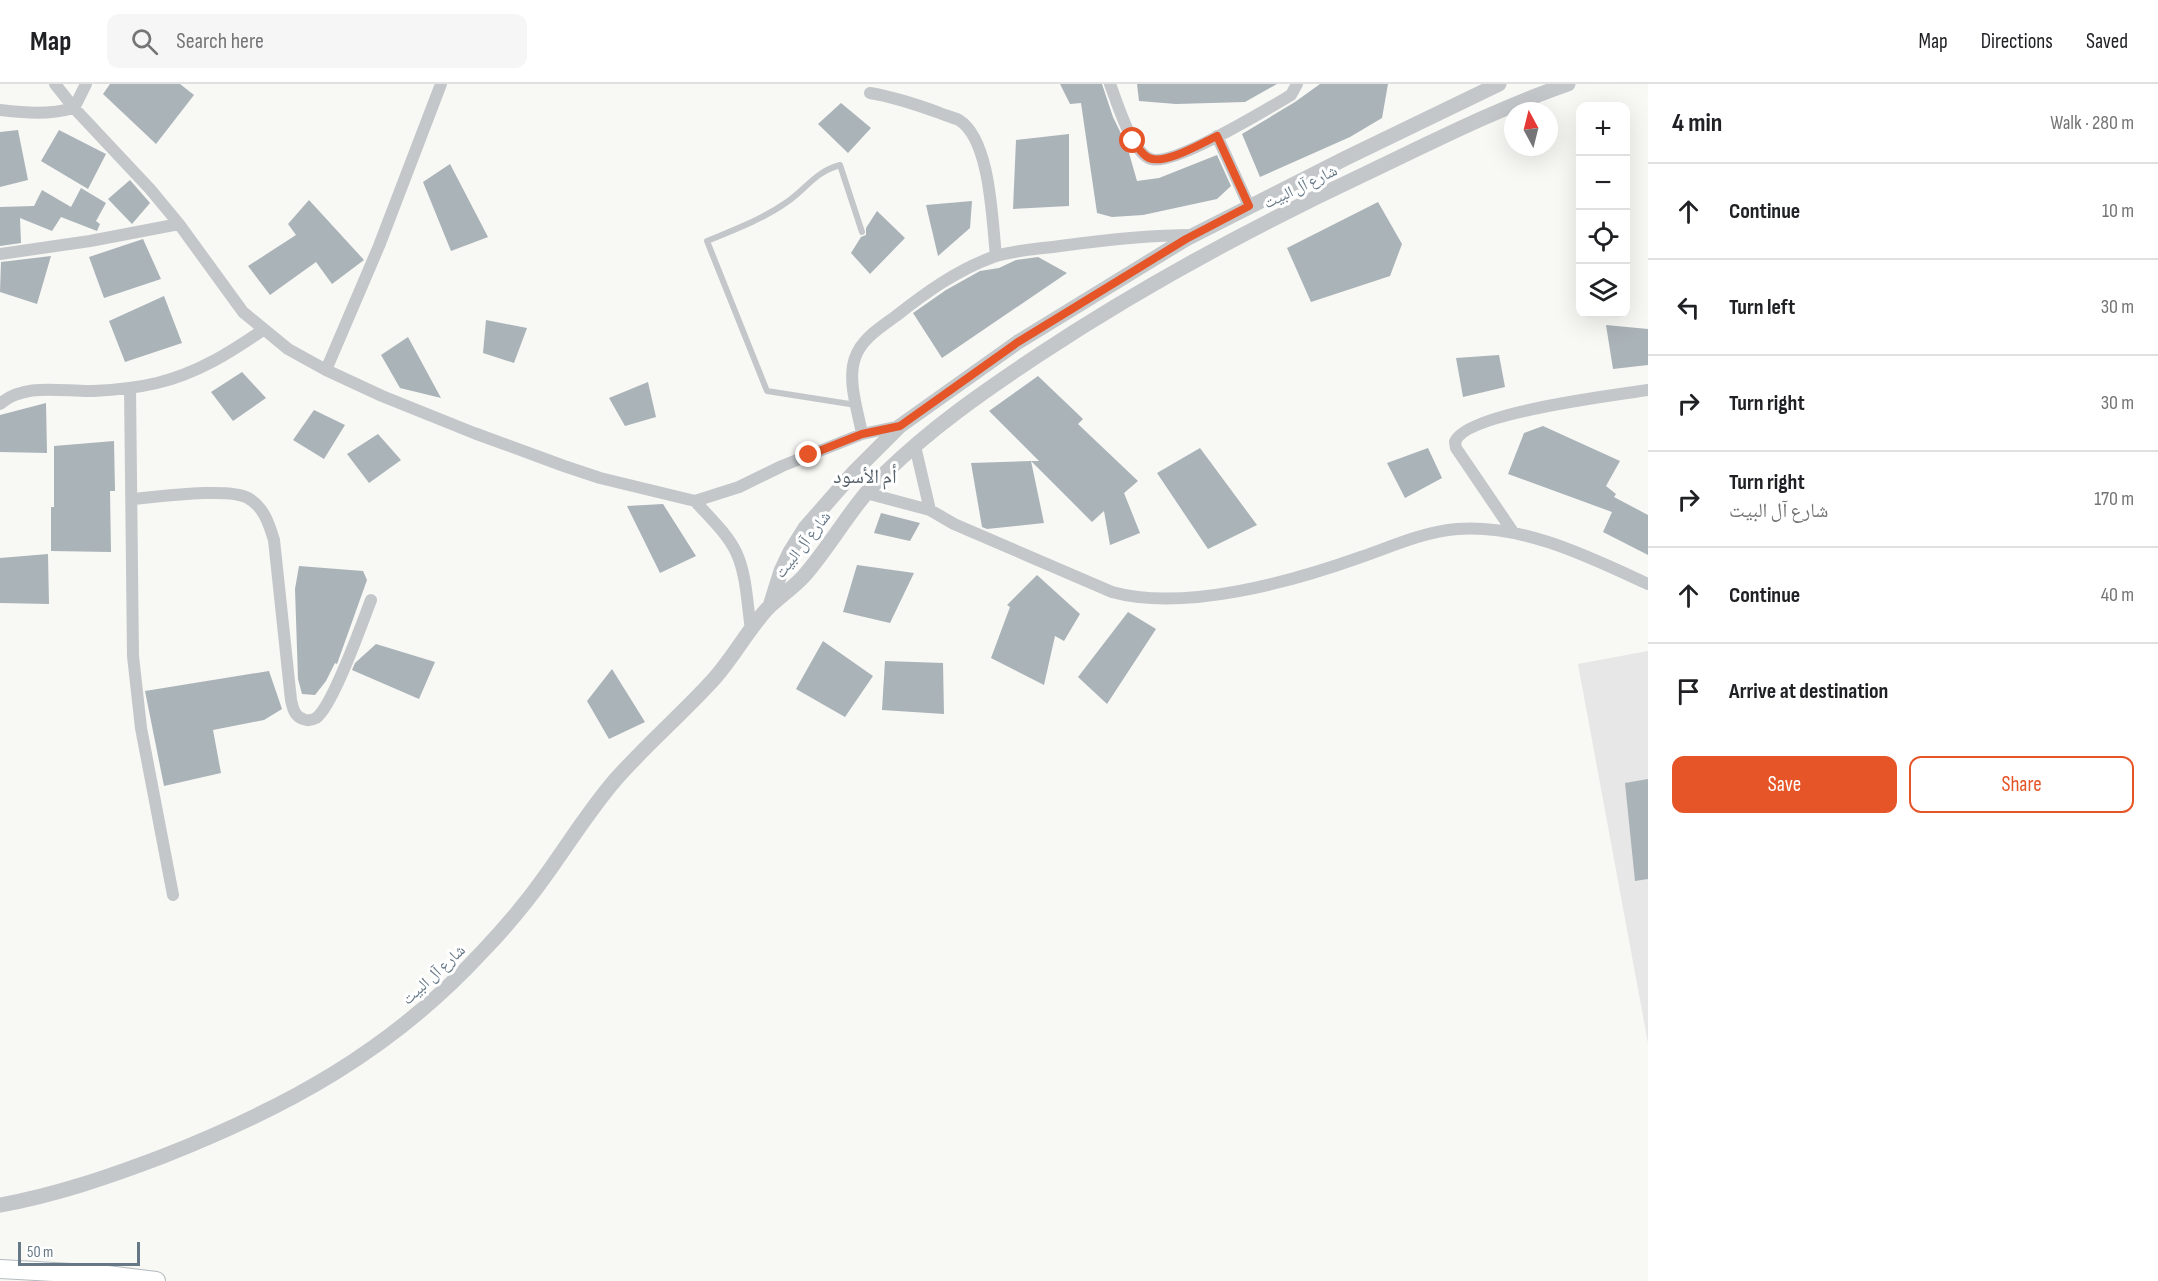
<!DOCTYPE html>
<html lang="en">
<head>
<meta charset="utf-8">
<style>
  body { margin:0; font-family:"Sofia Sans Condensed","Noto Naskh Arabic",sans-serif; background:#f6f6f6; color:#202124 }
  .controls { position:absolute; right:18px; top:18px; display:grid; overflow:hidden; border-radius:12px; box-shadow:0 6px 24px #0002 }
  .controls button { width:54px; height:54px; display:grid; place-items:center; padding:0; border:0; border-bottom:2px solid #e0e0e0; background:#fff; color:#202124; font:30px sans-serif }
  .compass { position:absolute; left:1504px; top:18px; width:54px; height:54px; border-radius:50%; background:#fff; box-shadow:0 6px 24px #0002; rotate:353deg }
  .scale { position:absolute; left:18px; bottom:15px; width:122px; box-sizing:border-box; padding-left:6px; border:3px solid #667886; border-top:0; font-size:16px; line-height:21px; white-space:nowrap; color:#667886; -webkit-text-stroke:4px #fff; paint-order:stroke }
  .stop { position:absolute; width:18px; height:18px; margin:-14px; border:4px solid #e55528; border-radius:50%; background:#fff }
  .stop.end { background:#e55528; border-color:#fff; box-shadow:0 2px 6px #0008 }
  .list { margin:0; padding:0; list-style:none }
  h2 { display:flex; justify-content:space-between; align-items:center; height:78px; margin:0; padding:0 24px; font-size:26px }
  h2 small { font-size:20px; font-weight:400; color:#757577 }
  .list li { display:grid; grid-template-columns:39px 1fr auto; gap:18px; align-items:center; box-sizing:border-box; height:96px; padding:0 24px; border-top:2px solid #e0e0e0 }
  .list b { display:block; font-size:22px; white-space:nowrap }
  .list p { margin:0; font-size:20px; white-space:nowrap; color:#757577 }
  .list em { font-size:20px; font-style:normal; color:#757577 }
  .actions { display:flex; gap:12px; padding:18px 24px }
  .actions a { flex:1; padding:14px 0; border:2px solid #e55528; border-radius:12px; text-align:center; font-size:21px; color:#e55528 }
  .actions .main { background:#e55528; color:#fff }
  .icon { flex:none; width:33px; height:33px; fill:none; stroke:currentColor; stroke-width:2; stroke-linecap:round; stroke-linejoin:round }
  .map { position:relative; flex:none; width:1648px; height:1197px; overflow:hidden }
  header { display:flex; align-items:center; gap:36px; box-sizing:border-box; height:84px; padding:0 30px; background:#fff; border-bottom:2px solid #e0e0e0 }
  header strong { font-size:28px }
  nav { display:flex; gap:33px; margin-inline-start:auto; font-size:21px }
  .search { width:420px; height:54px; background:#f6f6f6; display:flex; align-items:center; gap:15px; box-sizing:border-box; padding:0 21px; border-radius:12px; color:#757577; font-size:22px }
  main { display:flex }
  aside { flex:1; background:#fff }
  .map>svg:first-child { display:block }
  .built { fill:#e6e7e6 }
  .building { fill:#aab3b8 }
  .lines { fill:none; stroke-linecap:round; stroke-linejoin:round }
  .secondary-casing { stroke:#b5bbbf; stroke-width:20 }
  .service { stroke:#c3c7ca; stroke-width:6 }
  .minor { stroke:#c3c7ca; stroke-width:12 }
  .tertiary { stroke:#c3c7ca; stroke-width:15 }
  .secondary { stroke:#fff; stroke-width:18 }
  .route { stroke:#e55528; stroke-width:8 }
  .labels { text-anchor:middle; stroke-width:6; stroke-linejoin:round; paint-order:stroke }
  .street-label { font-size:16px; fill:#667886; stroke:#fff }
  .quarter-label { font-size:20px; fill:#55616b; stroke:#fff }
</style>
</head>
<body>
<header>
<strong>Map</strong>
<div class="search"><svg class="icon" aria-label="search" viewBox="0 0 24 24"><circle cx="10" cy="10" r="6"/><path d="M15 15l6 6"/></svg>Search here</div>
<nav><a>Map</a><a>Directions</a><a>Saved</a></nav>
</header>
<main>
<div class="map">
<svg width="1648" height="1197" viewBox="0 0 1648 1197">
  <rect width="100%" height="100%" fill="#f8f8f5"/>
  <path class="built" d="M1648,567V959L1578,580Z"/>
  <path class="building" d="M110,0H180L194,11L156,60L103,10Z
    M1060,0H1102L1113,33L1127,62L1137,97L1159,94L1217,71L1231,102L1217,115L1143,131L1112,133L1097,129L1081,19L1070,20Z
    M1137,0H1277L1245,18L1176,20L1139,17Z
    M1320,0H1388L1382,34L1350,53L1260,93L1242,50L1295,18Z
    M841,19L871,44L848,69L818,40Z
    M18,46L28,96L0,103V48Z
    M59,46L106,70L88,105L41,77Z
    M1069,50V122L1013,125L1016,56Z
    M450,80L488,153L451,167L423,98Z
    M130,96L150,119L132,140L108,115Z
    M81,104L106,119L96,137L100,140L97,147L61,133L52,147L20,134L21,159L0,162V123L34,122L42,106L71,123Z
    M309,116L364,176L332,200L316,178L270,211L248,182L296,151L288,140Z
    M972,117L970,144L938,172L926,121Z
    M1378,118L1402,160L1390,192L1311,218L1287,164Z
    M877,127L905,154L870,190L851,169L861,153L866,151V144Z
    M143,155L161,195L104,214L89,173Z
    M51,172L37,220L0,208L1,178Z
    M1038,173L1067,189L942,274L913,229L946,206L980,187L999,184L1016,176Z
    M164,212L182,259L125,278L109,237Z
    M486,236L527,244L514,279L483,269Z
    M1606,241L1648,245V281L1613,285Z
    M408,253L441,314L400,304L381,271Z
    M1499,271L1505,303L1463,313L1456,274Z
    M242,288L266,314L233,337L211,308Z
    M1038,292L1083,335L1078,340L1138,397L1124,409L1140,449L1110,461L1104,427L1092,438L1031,377H1039L989,327Z
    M648,298L656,333L625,342L609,314Z
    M46,319L47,369L0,368V331Z
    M314,326L345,341L324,375L293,356Z
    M1543,342L1620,377L1606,402L1616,410L1614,413L1648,431V471L1603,448L1612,428L1508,390L1524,349Z
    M378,350L401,376L369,399L347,370Z
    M114,357L115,407H110L111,468L51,467V423H54V362Z
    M1200,364L1257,441L1208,465L1157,389Z
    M1428,364L1442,394L1405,414L1387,379Z
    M1031,377L1044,439L987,445L982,443L971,379Z
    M663,420L696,472L660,489L627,422Z
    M881,429L920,439L910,457L874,449Z
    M48,470L49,520L0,519V474Z
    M857,481L914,489L890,539L843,528Z
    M299,482L363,487L367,496L337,580L335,579L326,597L315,611L302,610L298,595L295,505Z
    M1037,491L1080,530L1064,557L1055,552L1044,601L991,574L1010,523L1007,521Z
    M1128,528L1156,545L1107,620L1078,593Z
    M823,557L873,592L845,633L796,605Z
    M376,560L435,578L419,615L352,586L355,579Z
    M885,577L943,579L944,630L882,626Z
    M612,585L645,638L609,655L587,617Z
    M269,587L282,625L264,636L213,646L221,689L164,702L145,607Z
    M1648,695V795L1635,797L1625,699Z"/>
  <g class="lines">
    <g class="secondary-casing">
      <path id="secondary" d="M0,1185L107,1191L156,1197"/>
    </g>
    <path class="service" d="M856,321L767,307L707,157C734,146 763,135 787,118C807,104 815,88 840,81L862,148"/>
    <path class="minor" d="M55,0L74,24L150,105L179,140L243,228L288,265L326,286L382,312L474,349L564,382L600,394L695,417L739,403L782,382L862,350L900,342
      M1110,0C1117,18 1132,69 1151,75C1172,83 1269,24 1291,11L1297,0
      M870,9C894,13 915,20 937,28C944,31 952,33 959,36C991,56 992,138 996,172
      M0,26C26,29 48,31 74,24L86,0
      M1217,52L1249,122
      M0,170L90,157L179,140
      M326,286L379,162L441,0
      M130,304L133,572L141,644L173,811
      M0,320C25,298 63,308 93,307C114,306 136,304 157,299C198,289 229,269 263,246
      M862,350C858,327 847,297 855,274C861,255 881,243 896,232C925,209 957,186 993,173C1014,166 1038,165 1060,162C1104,156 1148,151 1192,151
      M915,362L930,426
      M866,409L930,426L954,440L1112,508C1184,528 1291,498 1361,473C1393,462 1423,448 1457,445C1524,440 1589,473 1648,500
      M133,415C157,413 229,403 248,414C264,423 269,440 274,456L291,616C293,624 294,632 303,635C307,637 312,636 316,634C333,622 362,539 371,516
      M695,417C709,433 726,448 736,468C747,491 747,521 751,545
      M1513,448L1456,364L1455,358C1464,329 1615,311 1648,306"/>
    <path class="tertiary" d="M770,522L781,487L790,468L805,444L855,387L900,342L1018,258L1186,155L1346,74L1499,0
      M0,1121C56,1111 108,1093 161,1073C286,1024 391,967 483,867C506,843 527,818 546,791C569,759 590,725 616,695C647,660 682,630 713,596C733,574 747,547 767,525C779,513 793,504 804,492C832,460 852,421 883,391C931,344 984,307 1040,270C1146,200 1254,142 1369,88C1434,57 1499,24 1568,0"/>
    <use href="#secondary" class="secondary"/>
  </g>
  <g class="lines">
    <path class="route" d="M809,371L862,350L900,342L1018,258L1186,155L1249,122L1217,52C1202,59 1165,81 1149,74C1142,71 1138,63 1133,57"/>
  </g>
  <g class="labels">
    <g class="street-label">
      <text transform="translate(1300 102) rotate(-26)" y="6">شارع آل البيت</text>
      <text transform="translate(802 460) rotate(-52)" y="6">شارع آل البيت</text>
      <text transform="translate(433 890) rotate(-43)" y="6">شارع آل البيت</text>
    </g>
    <g class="quarter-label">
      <text x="865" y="399">أم الأسود</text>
    </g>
  </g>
</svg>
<div class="controls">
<button>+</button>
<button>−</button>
<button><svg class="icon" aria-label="locate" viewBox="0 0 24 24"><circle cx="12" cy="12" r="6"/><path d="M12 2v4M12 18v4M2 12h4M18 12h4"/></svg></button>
<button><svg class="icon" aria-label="layers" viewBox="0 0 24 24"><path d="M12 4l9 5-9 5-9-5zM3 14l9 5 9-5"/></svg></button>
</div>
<svg class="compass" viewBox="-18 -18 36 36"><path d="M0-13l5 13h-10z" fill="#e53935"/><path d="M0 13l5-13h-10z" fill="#757577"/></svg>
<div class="scale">50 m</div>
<div class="stop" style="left:1133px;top:57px"></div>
<div class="stop end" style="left:809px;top:371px"></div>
</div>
<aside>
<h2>4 min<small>Walk · 280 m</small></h2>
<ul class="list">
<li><svg class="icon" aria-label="ahead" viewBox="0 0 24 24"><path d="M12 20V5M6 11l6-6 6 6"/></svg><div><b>Continue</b></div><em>10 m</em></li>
<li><svg class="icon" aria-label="left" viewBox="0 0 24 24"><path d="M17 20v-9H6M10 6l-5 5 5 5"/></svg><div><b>Turn left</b></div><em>30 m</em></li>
<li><svg class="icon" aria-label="right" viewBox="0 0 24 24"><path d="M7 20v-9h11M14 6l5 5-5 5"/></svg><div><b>Turn right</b></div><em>30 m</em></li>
<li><svg class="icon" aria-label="right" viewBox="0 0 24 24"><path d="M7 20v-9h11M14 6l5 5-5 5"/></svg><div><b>Turn right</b><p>شارع آل البيت</p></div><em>170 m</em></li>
<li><svg class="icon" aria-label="ahead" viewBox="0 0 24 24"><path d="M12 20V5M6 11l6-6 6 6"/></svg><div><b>Continue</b></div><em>40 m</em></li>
<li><svg class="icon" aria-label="arrive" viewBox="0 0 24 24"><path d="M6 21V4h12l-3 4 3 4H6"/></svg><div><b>Arrive at destination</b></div></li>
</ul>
<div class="actions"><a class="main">Save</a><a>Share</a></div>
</aside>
</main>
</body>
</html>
